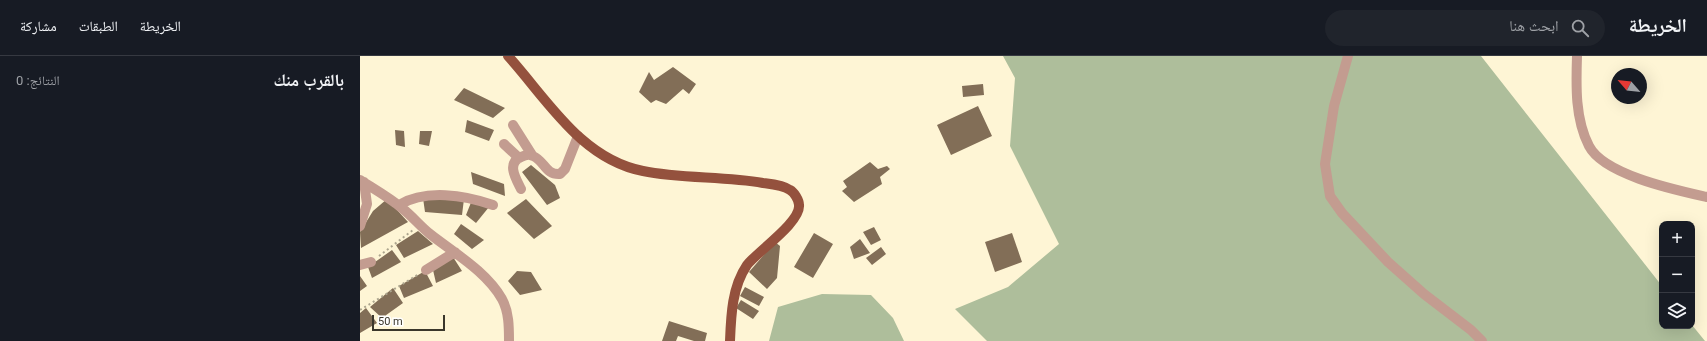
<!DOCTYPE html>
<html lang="ar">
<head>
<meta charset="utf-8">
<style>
  body { margin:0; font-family:Roboto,"Noto Naskh Arabic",sans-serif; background:#20242c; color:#f1f3f6; direction:rtl }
  .controls { position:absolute; right:12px; bottom:12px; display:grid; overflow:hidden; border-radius:8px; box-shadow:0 4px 16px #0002 }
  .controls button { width:36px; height:36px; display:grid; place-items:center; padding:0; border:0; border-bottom:1px solid #363941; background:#171b24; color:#f1f3f6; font:20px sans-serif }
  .compass { position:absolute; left:1251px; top:12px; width:36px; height:36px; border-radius:50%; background:#171b24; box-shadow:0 4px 16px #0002; rotate:298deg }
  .scale { position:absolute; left:12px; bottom:10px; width:73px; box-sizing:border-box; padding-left:4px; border:2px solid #3b372b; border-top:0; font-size:11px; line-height:14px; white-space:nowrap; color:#3b372b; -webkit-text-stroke:3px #fff; paint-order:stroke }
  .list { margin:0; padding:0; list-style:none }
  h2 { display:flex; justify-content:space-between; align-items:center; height:52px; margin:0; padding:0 16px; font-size:17px }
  h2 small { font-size:13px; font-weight:400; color:#9ea1a6 }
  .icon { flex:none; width:22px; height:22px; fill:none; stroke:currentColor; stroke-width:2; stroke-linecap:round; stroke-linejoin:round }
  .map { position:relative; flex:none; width:1347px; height:285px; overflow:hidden; direction:ltr }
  header { display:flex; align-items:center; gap:24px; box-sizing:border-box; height:56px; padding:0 20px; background:#171b24; border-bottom:1px solid #363941 }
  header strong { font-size:19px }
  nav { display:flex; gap:22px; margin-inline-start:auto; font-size:14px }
  .search { width:280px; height:36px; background:#20242c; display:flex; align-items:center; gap:10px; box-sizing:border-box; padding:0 14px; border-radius:22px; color:#9ea1a6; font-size:15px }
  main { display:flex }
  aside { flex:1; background:#171b24 }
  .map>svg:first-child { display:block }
  .forest { fill:#aebe9b }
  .building { fill:#826e57 }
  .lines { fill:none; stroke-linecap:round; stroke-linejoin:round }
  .path { stroke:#aca58e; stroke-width:2; stroke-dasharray:2 3; stroke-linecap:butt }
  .minor { stroke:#c39c90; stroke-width:10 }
  .major { stroke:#94513d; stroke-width:10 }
</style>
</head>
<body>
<header>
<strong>الخريطة</strong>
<div class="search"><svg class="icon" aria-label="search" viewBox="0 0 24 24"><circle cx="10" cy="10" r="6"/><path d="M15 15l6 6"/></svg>ابحث هنا</div>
<nav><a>الخريطة</a><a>الطبقات</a><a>مشاركة</a></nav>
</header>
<main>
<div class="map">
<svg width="1347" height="285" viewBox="0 0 1347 285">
  <rect width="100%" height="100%" fill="#fef5d5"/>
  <path class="forest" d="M643,0H1121L1302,230V270L1332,269L1345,285H627L595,253L648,231L699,188L650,90L655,22Z
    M462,238L511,239L533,262L544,285H409L418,251Z"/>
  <path class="building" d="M313,11L336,28L329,38L323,33L306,48L296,44L291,47L279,36L289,16L294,24Z
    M623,28L624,39L603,41L602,30Z
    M104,32L145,52L133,62L94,44Z
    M618,50L632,80L591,99L577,69Z
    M107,64L134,74L129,85L105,76Z
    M35,74L44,75L45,91L36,89Z
    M60,75H72L69,90L59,88Z
    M510,106L518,113L527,110L530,113L520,121L522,128L494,146L482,135L487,131L483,125Z
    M171,109L195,129L200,142L187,149L162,116Z
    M111,116L144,128L145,140L113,128Z
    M63,142L104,143L102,159L65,156Z
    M27,143L48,166L1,192L0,176L13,155Z
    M166,143L192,170L174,183L147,157Z
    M112,144L129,151L116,167L106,159Z
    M101,168L124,184L112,193L94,178Z
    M514,171L521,184L511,189L503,176Z
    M58,175L73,188L44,202L36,189Z
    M454,177L473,188L453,222L434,211Z
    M652,177L662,206L635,216L625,186Z
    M500,183L510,197L494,203L490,191Z
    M415,186L420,190L417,222L407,233L389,216Z
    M521,191L526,198L512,209L506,202Z
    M32,194L41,206L12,222L8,211Z
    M93,201L102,215L76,227L73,214Z
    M65,215L73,230L44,242L39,230Z
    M157,215L171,216L182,234L160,239L148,225Z
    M0,220L7,230L0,235Z
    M385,231L404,241L399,250L380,240Z
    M33,232L43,247L22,262L10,251Z
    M381,244L399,255L393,263L376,252Z
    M6,252L17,267L0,277V257Z
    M309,265L347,277L345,285H334L318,280L316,285H302Z"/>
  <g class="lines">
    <path class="path" d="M19,200L53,174
      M0,254L59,218"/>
    <path class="minor" d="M988,0L974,50L965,108L970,140L982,157L1028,206L1064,238L1111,274L1122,285
      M1217,0C1216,30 1215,63 1229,90C1244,119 1316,134 1347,141
      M153,69L172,99
      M144,88L159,102
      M0,124C14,133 30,142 43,153C53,161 60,170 70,178C94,197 126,215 142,243C149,256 149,271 149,285
      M161,133C156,123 146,107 161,101C165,99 170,98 173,100C185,105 185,119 200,118L205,113L218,80
      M39,149C66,133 104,139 133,149
      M0,170L7,148L4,126
      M0,209L11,206
      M66,214L95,196"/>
    <path class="major" d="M148,0C187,43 221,103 283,115C321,123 364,120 403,127C411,128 423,129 430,134C434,136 439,144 439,149C441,166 398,195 387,209C372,231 371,259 370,285"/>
  </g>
</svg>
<div class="controls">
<button>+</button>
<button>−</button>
<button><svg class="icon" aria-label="layers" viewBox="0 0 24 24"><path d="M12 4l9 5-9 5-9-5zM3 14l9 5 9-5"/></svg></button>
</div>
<svg class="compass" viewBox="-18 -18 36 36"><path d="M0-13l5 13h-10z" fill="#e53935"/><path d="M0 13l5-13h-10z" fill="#9ea1a6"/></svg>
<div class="scale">50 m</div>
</div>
<aside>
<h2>بالقرب منك<small>النتائج: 0</small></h2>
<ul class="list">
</ul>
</aside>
</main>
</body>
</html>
